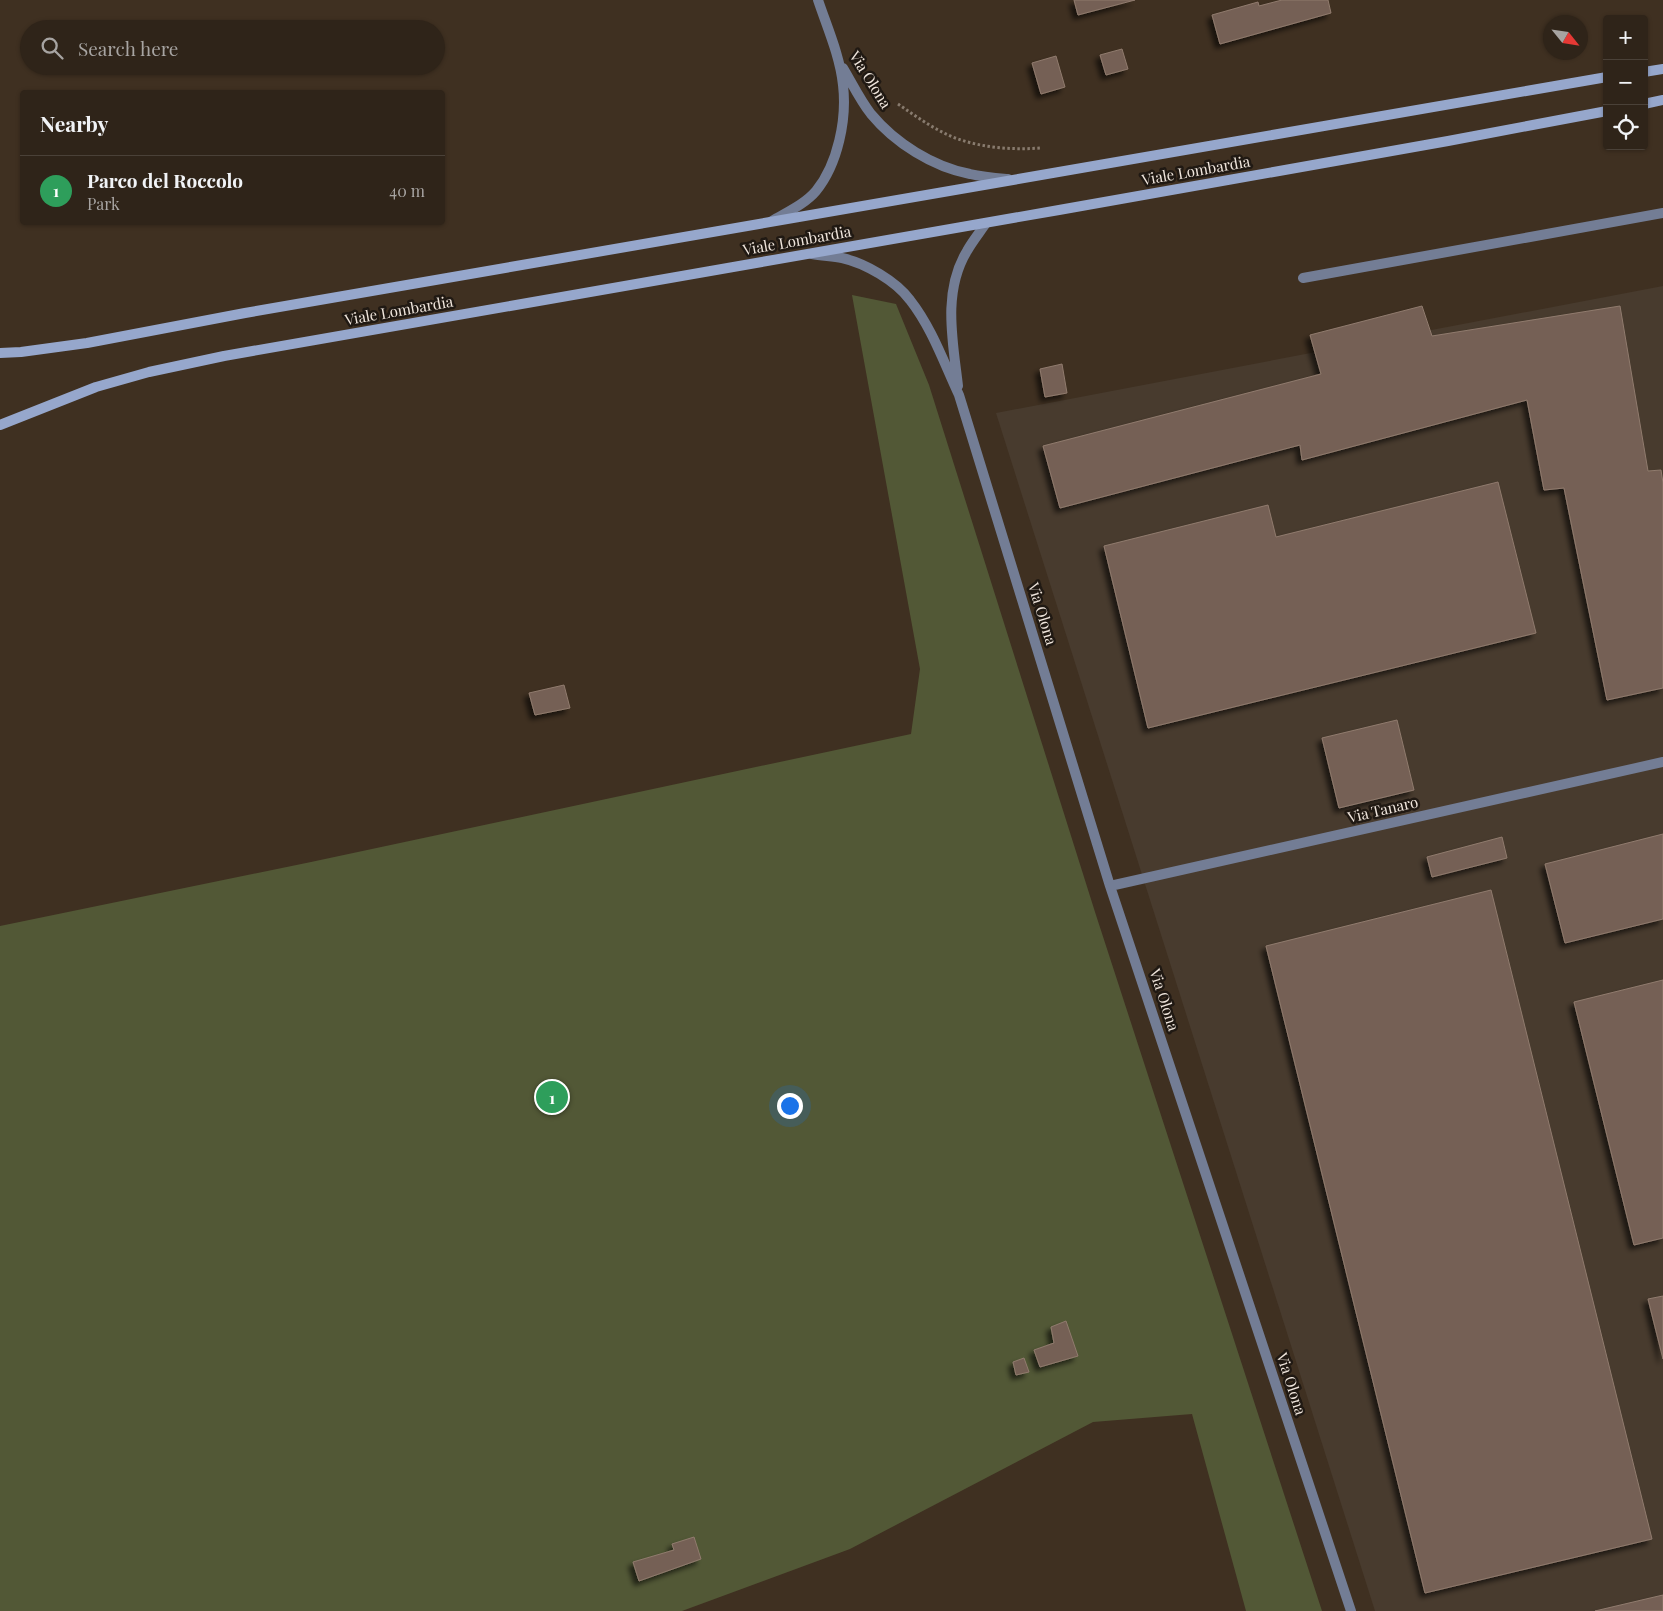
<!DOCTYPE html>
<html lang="en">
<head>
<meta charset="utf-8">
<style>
  body { margin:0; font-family:"Playfair Display",serif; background:#372c22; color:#f1f3f6 }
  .controls { position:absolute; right:15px; top:15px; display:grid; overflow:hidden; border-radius:5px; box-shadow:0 1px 4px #0004 }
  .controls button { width:45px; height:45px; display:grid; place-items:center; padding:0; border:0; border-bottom:1px solid #4a4138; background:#2f2419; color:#f1f3f6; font:25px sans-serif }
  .compass { position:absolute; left:1543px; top:15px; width:45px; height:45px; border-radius:50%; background:#2f2419; box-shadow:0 1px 4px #0004; rotate:120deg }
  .you { position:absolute; left:789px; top:1105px; width:18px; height:18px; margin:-12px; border:4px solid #fff; border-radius:50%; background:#1a73e8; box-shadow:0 0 0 8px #1a73e833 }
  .badge { display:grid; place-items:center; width:32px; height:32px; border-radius:50%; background:#8c9099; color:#fff; font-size:16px; font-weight:700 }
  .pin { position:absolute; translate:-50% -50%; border:2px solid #fff; box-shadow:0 1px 5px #0006 }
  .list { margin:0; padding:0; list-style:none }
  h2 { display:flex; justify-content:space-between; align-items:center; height:65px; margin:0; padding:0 20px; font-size:21px }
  h2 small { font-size:16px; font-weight:400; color:#a7a4a2 }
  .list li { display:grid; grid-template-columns:32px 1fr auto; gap:15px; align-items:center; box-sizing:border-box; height:70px; padding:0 20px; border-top:1px solid #4a4138 }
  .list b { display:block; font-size:19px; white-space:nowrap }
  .list p { margin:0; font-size:16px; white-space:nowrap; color:#a7a4a2 }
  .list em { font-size:16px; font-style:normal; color:#a7a4a2 }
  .icon { flex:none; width:28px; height:28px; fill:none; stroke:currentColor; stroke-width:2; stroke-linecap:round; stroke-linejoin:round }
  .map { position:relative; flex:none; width:1663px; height:1611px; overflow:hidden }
  .search { position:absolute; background:#2f2419; box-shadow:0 1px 4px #0004; left:20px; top:20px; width:425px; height:55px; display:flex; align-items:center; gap:12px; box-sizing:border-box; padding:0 18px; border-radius:28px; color:#a7a4a2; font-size:19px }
  .panel { position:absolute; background:#2f2419; box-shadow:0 1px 4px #0004; left:20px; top:90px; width:425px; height:135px; border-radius:5px }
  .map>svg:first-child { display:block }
  .industrial { fill:#483b2e }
  .green { fill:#525836 }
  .building { fill:#756054; stroke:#907b6e; filter:url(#shadow) }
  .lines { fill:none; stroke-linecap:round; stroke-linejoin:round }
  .path { stroke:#887b6e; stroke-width:3; stroke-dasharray:2.5 2.5; stroke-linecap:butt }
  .minor { stroke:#737d95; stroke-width:10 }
  .secondary { stroke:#96a7cc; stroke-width:10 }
  .labels { text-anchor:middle; stroke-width:5; stroke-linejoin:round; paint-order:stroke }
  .street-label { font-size:15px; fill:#efe5dc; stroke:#201913 }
</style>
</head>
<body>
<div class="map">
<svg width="1663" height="1611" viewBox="0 0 1663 1611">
  <defs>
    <filter id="shadow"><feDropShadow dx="-4.5" dy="4.5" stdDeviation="2.5" flood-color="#0009"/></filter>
  </defs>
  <rect width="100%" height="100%" fill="#3f3021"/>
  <path class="industrial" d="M1663,286V1611H1375L996,413Z"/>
  <path class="green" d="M852,295L896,304L929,385L1095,912L1322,1611H1246L1192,1414L1093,1422L850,1549L682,1611H0V926L311,862L911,734L920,669Z"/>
  <path class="building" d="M1074,0H1135L1078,15Z
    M1282,0H1328L1331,13L1220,44L1212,15L1258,2L1259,6Z
    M1122,49L1128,69L1106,75L1100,55Z
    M1056,56L1065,87L1041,94L1032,63Z
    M1422,306L1432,336L1620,306L1648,471L1661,470L1663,483V688L1607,700L1564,488L1544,490L1527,400L1302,460L1300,445L1060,508L1043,446L1321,374L1310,335Z
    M1062,364L1067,393L1045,397L1040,369Z
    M1498,482L1536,633L1148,728L1104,546L1268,505L1276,537Z
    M564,685L570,708L535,715L529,693Z
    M1397,720L1414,790L1339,808L1322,738Z
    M1663,834V919L1565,943L1545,864Z
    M1502,837L1507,858L1432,877L1427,857Z
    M1491,890L1652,1539L1425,1593L1266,946Z
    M1663,980V1238L1634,1245L1574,1002Z
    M1663,1296V1359L1648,1299Z
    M1066,1321L1078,1356L1040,1367L1034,1350L1054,1343L1051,1327Z
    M1024,1358L1029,1372L1016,1375L1013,1362Z
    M694,1537L701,1559L639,1581L633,1562L674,1550L672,1544Z
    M1663,1595V1611H1595Z"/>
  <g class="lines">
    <path class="path" d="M898,104C917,117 936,131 958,139C984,148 1013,150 1041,148"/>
    <path class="minor" d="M843,68C852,83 860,100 871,114C895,143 933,167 970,174C983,177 996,178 1008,179
      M772,221C787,212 805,204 816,191C838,164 847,119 843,85C840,56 827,27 818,0
      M812,254C822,256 832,256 842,258C865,263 896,281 910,300C932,328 944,363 959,395L1110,886L1351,1611
      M1303,278L1663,213
      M958,386C953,342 942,292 967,251C972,242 980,232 986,223
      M1110,886L1663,762"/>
    <path class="secondary" d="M1644,72L1663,69
      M1644,104L1663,100
      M0,353L21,352L87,343L245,313L1607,77
      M0,425L96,387L149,372L224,356L1059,210L1448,141L1607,111"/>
  </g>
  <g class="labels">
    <g class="street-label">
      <text transform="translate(870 80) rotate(58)" y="5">Via Olona</text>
      <text transform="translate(1196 171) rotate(-10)" y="5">Viale Lombardia</text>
      <text transform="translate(797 241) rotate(-10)" y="5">Viale Lombardia</text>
      <text transform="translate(399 311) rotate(-10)" y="5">Viale Lombardia</text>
      <text transform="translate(1042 614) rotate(73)" y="5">Via Olona</text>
      <text transform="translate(1383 810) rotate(-13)" y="5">Via Tanaro</text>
      <text transform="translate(1164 1000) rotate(72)" y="5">Via Olona</text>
      <text transform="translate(1291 1384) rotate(72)" y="5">Via Olona</text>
    </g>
  </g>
</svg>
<div class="controls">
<button>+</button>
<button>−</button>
<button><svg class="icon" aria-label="locate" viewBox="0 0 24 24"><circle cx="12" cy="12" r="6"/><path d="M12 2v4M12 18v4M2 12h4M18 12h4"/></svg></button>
</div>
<svg class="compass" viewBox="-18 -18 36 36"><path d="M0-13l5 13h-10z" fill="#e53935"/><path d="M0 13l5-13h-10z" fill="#a7a4a2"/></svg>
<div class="you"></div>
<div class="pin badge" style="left:552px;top:1097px;background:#2e9e5b">1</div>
<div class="search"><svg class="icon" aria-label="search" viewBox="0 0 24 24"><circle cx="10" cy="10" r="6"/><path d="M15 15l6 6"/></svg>Search here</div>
<section class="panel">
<h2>Nearby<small></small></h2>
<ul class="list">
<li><span class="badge" style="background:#2e9e5b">1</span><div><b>Parco del Roccolo</b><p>Park</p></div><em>40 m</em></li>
</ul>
</section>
</div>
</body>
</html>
